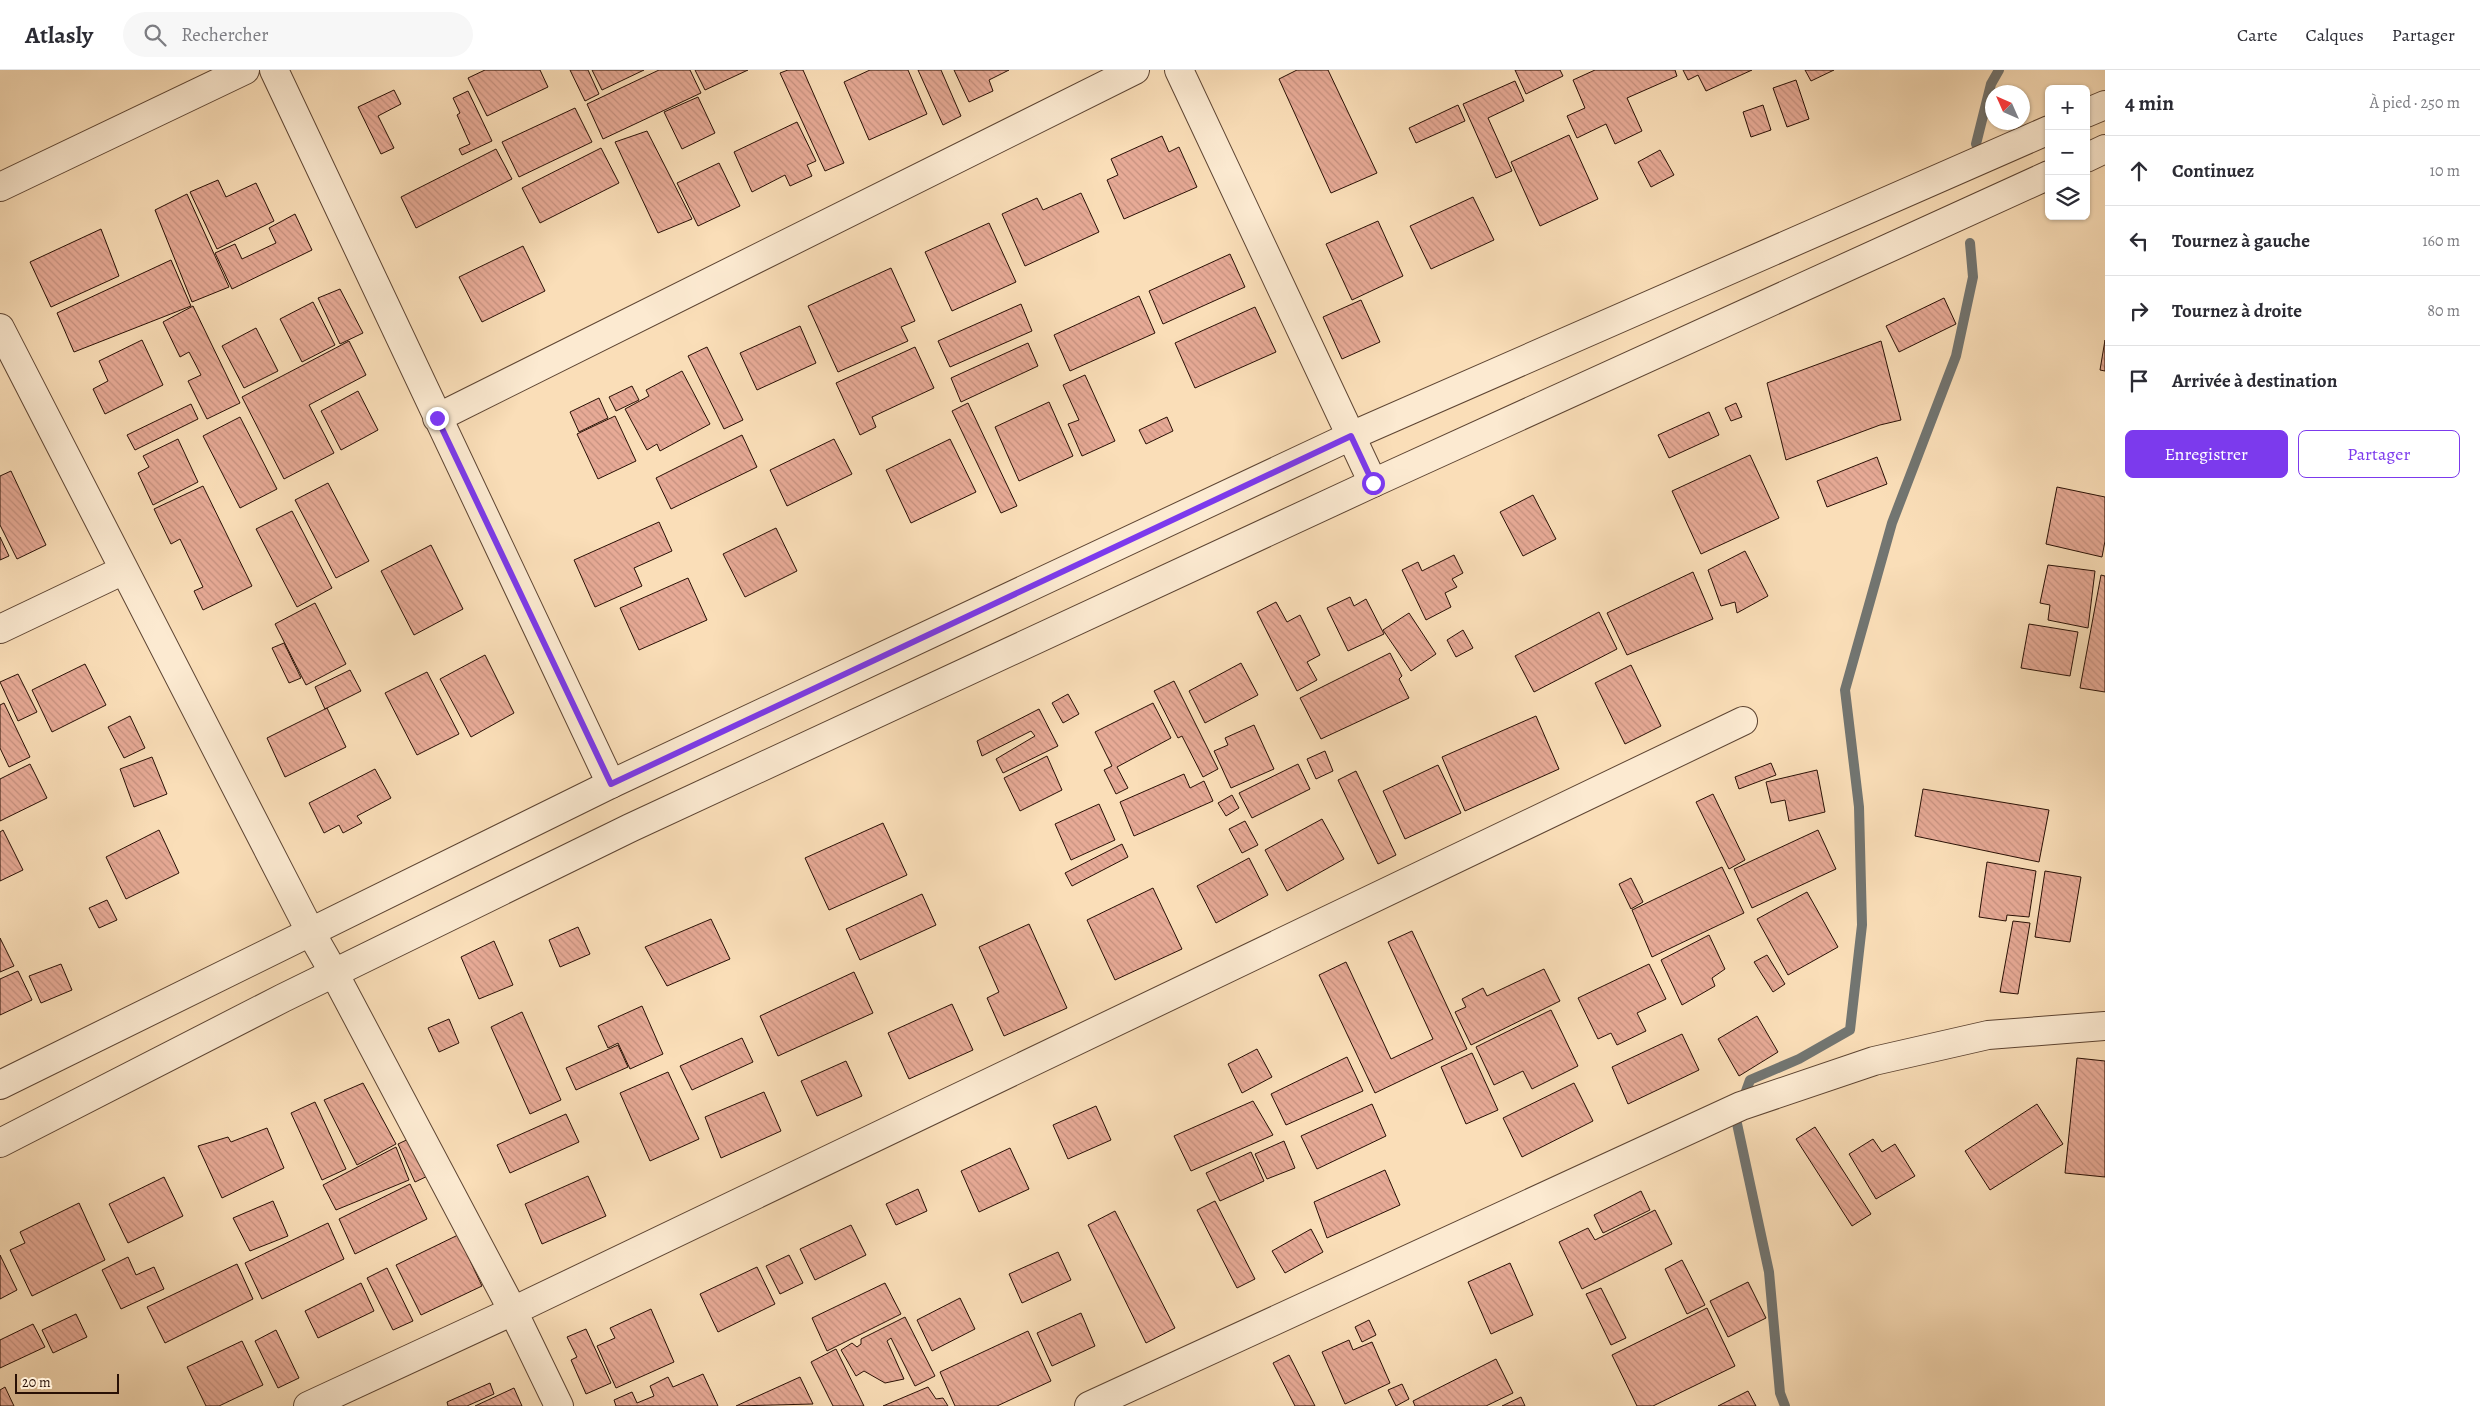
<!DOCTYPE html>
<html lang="fr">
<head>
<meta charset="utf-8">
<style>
  body { margin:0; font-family:Alegreya,serif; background:#f7f7f7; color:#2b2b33 }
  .controls { position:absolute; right:15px; top:15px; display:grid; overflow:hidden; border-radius:8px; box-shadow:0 1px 4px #0004 }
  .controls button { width:45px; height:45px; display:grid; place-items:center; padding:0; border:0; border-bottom:1px solid #e1e1e2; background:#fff; color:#2b2b33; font:25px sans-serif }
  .compass { position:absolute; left:1985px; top:15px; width:45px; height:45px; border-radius:50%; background:#fff; box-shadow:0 1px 4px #0004; rotate:315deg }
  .scale { position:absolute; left:15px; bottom:12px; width:104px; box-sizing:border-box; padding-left:5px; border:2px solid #291005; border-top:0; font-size:14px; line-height:18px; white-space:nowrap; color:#291005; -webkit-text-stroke:4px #fcead1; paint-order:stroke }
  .stop { position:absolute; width:15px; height:15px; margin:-11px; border:4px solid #7c3aed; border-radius:50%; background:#fff }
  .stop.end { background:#7c3aed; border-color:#fff; box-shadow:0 1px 5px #0008 }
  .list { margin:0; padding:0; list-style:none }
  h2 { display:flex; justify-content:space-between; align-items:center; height:65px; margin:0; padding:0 20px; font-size:21px }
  h2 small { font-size:16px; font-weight:400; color:#7c7c81 }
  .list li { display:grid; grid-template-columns:32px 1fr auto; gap:15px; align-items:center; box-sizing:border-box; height:70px; padding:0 20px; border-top:1px solid #e1e1e2 }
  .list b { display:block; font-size:19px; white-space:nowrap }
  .list em { font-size:16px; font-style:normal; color:#7c7c81 }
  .actions { display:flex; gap:10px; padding:15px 20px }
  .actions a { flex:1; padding:11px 0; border:1px solid #7c3aed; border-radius:8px; text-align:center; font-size:18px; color:#7c3aed }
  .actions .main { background:#7c3aed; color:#fff }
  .icon { flex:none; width:28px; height:28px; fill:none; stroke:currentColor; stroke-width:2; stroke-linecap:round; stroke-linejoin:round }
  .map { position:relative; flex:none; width:2105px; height:1336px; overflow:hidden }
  header { display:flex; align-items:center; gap:30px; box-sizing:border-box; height:70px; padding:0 25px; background:#fff; border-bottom:1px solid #e1e1e2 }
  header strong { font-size:24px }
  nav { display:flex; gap:28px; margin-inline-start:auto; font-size:18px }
  .search { width:350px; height:45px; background:#f7f7f7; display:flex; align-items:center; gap:12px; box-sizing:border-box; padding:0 18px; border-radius:28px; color:#7c7c81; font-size:19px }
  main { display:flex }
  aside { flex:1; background:#fff }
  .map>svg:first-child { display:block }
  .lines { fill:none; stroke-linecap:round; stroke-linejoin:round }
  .stream { stroke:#727571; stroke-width:10 }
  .building { fill:url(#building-back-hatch); stroke:#291005 }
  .minor-casing { stroke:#5d4432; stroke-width:30 }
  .tertiary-casing { stroke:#5d4432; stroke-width:30 }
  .minor { stroke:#fcead1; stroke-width:28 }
  .tertiary { stroke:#fcead1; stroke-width:28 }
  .route { stroke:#7c3aed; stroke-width:6 }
</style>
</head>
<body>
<header>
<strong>Atlasly</strong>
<div class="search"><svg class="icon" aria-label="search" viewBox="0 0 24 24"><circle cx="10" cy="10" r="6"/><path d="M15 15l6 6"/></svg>Rechercher</div>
<nav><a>Carte</a><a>Calques</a><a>Partager</a></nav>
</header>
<main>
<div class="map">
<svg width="2105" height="1336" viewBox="0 0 2105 1336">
  <defs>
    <pattern id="building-back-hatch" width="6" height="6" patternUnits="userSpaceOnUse" patternTransform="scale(1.25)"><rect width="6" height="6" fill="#e7aa96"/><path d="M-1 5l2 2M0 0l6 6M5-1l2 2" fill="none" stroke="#c69180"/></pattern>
  </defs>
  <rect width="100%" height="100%" fill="#fadeb8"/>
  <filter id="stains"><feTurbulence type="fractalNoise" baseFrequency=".004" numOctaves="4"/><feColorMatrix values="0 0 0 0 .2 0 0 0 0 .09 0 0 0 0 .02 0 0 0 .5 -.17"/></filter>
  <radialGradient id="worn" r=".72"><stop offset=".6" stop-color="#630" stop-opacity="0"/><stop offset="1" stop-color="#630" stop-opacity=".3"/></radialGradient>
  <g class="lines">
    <path class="stream" d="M1976,74L1991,14L1999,0
      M1785,1336L1780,1323L1769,1202L1736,1049L1750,1010L1799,989L1850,960L1862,855L1859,737L1845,620L1892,453L1956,286L1973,207L1970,173"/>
  </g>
  <path class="building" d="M485,0H540L548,17L487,46L468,8Z
    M570,0H588L599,24L585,31Z
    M592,0H644L602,20Z
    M659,0H690L701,23L603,69L587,34Z
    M695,0H748L705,20Z
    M788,0H803L844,93L825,101L780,3Z
    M870,0H908L927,44L869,70L844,12Z
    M918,0H941L961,46L943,55Z
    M954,0H1009L989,10L993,21L969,32Z
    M1297,0H1328L1377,103L1331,123L1279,9Z
    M1515,0H1560L1563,6L1526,24Z
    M1595,0H1675L1677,6L1627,28L1642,61L1615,74L1606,54L1577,68L1567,46L1585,38L1573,10Z
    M1683,0H1752L1706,21L1698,5L1688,10Z
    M1805,0H1834L1811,11Z
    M1796,10L1809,49L1787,57L1773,18Z
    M1515,11L1524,31L1488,48L1512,101L1496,108L1463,34Z
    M394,20L401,34L378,46L394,78L381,84L358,37Z
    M468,21L492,71L462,85L459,79L470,74L457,45L460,43L453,28Z
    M698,27L715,63L682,79L664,42Z
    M1458,35L1465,51L1416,73L1409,58Z
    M1763,35L1771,60L1751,67L1743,42Z
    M575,38L592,72L519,107L502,72Z
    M797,52L816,91L807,95L812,106L790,116L785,105L752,122L734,82Z
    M647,61L692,149L658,163L615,72Z
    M1569,65L1598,129L1540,156L1511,92Z
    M1162,66L1169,82L1179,77L1197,117L1124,149L1107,110L1118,105L1111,89Z
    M601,78L619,113L540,153L522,118Z
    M496,79L512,109L416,158L401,127Z
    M1660,80L1674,105L1651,117L1638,92Z
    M719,93L740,136L698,156L677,113Z
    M218,110L226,127L256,113L274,151L217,179L190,122Z
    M1081,123L1099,162L1025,196L1002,144L1037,128L1043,140Z
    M187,124L229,217L192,232L155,140Z
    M1473,127L1494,170L1431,199L1410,156Z
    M295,144L312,180L232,219L215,183L235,174L242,189L276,173L269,158Z
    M1378,151L1403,206L1352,230L1326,174Z
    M989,153L1016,212L952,241L925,182Z
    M101,159L119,206L51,237L30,192Z
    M523,176L545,221L482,252L459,207Z
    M1230,184L1245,217L1163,254L1149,221Z
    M171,190L191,236L74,282L57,243Z
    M891,198L915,251L901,257L908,271L838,302L808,236Z
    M340,219L363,263L340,274L318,228Z
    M1139,226L1155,263L1070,301L1054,265Z
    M1944,228L1956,254L1899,282L1886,256Z
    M1361,230L1380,272L1342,289L1323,247Z
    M313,232L335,275L302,292L280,249Z
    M1021,234L1032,261L950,297L938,271Z
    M193,236L240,333L207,349L188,311L201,305L189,282L180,287L163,252Z
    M1255,237L1276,282L1195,318L1175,273Z
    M800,256L816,293L757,320L740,283Z
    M256,258L278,301L244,318L222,276Z
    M142,270L163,315L105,344L93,319L108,311L99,291Z
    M2105,270V301L2100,300Z
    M349,271L366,305L309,335L334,383L284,409L242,327Z
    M1881,271L1901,350L1880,355L1786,390L1767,313Z
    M1028,273L1038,296L961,332L951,308Z
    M707,277L743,350L724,359L688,286Z
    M915,277L934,318L872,347L876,357L860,365L836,313Z
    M682,301L710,354L660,381L657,374L647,380L625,339L649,326L646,320Z
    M1085,305L1115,371L1082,386L1068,354L1079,350L1063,315Z
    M632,316L639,330L616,341L609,327Z
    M358,321L378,360L341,380L321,341Z
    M599,328L608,348L579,362L570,342Z
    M1049,332L1073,386L1019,411L995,357Z
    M968,333L1017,436L1001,443L952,341Z
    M1736,333L1742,347L1731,351L1725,338Z
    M191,334L198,349L135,380L127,365Z
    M1709,342L1719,365L1669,388L1658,365Z
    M615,346L636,391L598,409L577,364Z
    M240,347L277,419L240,438L203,366Z
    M1167,347L1173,361L1146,374L1139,360Z
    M742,365L757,397L671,439L656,408Z
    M178,369L198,412L153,435L138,403L149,397L143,386Z
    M834,369L852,404L787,436L770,400Z
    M950,369L976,422L911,453L886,400Z
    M1750,385L1779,448L1701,484L1672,421Z
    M1877,387L1887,414L1827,437L1817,411Z
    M11,401L46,475L17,489L0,455V406Z
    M328,413L369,491L336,508L295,430Z
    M203,416L252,516L203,540L194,521L203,517L180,469L171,474L154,439Z
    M2057,417L2105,427V471L2102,487L2046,474Z
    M1533,425L1556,469L1523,486L1500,442Z
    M292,441L332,518L297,537L256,459Z
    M659,452L672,481L634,498L642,516L595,537L574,490Z
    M776,458L797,501L745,527L723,484Z
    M0,467L9,486L0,490Z
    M431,475L463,539L414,565L381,501Z
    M1745,481L1768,526L1737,543L1735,532L1721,536L1708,500Z
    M1454,485L1463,503L1452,509L1457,517L1445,523L1451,537L1426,550L1402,500L1418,492L1422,501Z
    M2048,495L2095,501L2088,558L2048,550L2050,535L2040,533Z
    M1693,502L1713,549L1627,585L1607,543Z
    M2101,505L2105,506V622L2080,618Z
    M688,508L707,550L639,580L620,538Z
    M1350,527L1354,536L1366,529L1384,564L1348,581L1327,538Z
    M1276,532L1287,552L1300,545L1320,585L1307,592L1317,610L1297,621L1257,542Z
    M315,533L346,594L306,615L275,554Z
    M1599,542L1617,579L1534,622L1515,586Z
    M1409,543L1436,584L1411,601L1383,560Z
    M2029,554L2078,562L2070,606L2021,598Z
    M1463,560L1473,578L1456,587L1447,570Z
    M284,573L301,608L289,613L272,578Z
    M1390,583L1402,606L1399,609L1409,628L1321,669L1300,628Z
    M485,585L514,643L471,667L440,609Z
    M1241,593L1258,625L1205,653L1189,621Z
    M85,594L106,635L52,662L32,620Z
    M1631,595L1661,656L1625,674L1595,613Z
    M350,600L361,621L325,639L315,617Z
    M427,602L459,664L417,685L385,623Z
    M18,604L37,642L18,651L0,612Z
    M1174,611L1218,699L1203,707L1182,666L1178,668L1154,621Z
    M1068,624L1079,644L1063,653L1052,633Z
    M4,633L30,687L9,697L0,678V635Z
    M1153,633L1171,668L1117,697L1128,718L1116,724L1104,700L1112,696L1095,662Z
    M327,638L346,677L285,707L267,668Z
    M1039,639L1058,676L1003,703L996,689L1035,666L1031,661L982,686L977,671Z
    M130,646L145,678L124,688L108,657Z
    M1536,646L1559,699L1465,741L1442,687Z
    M1254,655L1274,699L1231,718L1214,681L1228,675L1225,668Z
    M1325,681L1333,701L1316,709L1307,689Z
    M1047,686L1062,720L1020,741L1004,708Z
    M152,687L167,724L134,737L120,699Z
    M1771,693L1776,705L1739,719L1735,707Z
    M30,694L47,728L0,751V709Z
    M1298,694L1310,719L1252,748L1239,723Z
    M1438,695L1461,743L1405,769L1383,721Z
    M375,699L391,728L357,746L362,753L343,763L339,755L324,763L309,733Z
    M1817,700L1825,742L1789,751L1785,730L1771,733L1766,712Z
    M1356,701L1396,785L1378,794L1338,710Z
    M1184,704L1190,718L1204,711L1213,731L1134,766L1120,732Z
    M1923,719L2049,740L2039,792L1915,766Z
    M1713,724L1745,790L1729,799L1696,732Z
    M1232,725L1239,738L1226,746L1218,733Z
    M1099,734L1115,770L1071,790L1055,754Z
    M1322,749L1344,789L1287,821L1265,780Z
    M1245,751L1258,775L1242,783L1229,759Z
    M883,753L907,805L829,840L805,788Z
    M3,760L23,800L0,811V762Z
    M159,760L179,803L126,829L106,787Z
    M1818,760L1836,799L1752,838L1734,799Z
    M1122,774L1128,787L1072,816L1065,803Z
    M1249,788L1268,825L1216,853L1197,816Z
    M1987,792L2036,801L2029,847L2007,845L2006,851L1979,847Z
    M1722,797L1744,843L1652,887L1632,840Z
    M2045,801L2081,807L2070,872L2035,867Z
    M1631,808L1643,832L1631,839L1619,814Z
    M1153,818L1182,879L1115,910L1087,850Z
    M1807,822L1838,877L1788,905L1757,849Z
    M922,824L936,855L860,890L846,859Z
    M107,830L117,850L99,858L89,838Z
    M711,849L730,889L667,916L645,877Z
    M2013,851L2030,853L2018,924L2000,922Z
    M1029,854L1067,938L1004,966L987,928L999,922L979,877Z
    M578,857L590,884L560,897L549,870Z
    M1412,861L1467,979L1375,1023L1319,905L1346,892L1391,989L1433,969L1388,872Z
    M1709,865L1725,899L1712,908L1715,916L1682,935L1661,890Z
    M0,868L14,896L0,902Z
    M494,871L513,915L479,929L461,887Z
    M1767,885L1785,914L1773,922L1754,892Z
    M61,894L72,920L41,933L29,906Z
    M1649,894L1666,929L1637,943L1646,961L1617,975L1611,963L1598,969L1578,928Z
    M1544,899L1560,931L1471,975L1455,942L1466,937L1462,929L1483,918L1487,926Z
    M18,901L32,930L0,945V909Z
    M854,902L873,943L778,986L760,946Z
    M952,934L973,980L909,1009L888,963Z
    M642,936L663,984L630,999L618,973L608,978L598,956Z
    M1551,940L1578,996L1532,1019L1523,1001L1494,1015L1476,977Z
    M522,942L561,1030L530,1044L491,957Z
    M1757,946L1778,982L1739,1006L1718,969Z
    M449,949L459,973L439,982L428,958Z
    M1682,964L1699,1000L1628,1034L1612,997Z
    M742,968L753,992L692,1020L680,996Z
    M618,975L628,997L576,1020L566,998Z
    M1257,979L1272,1007L1242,1023L1228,994Z
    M1472,983L1498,1040L1466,1054L1441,997Z
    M1347,987L1363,1021L1286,1055L1271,1024Z
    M2077,988L2105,991V1107L2065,1103Z
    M846,991L862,1026L817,1046L801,1011Z
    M668,1002L699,1069L650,1091L620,1023Z
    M363,1013L396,1074L357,1095L324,1030Z
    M1574,1013L1593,1051L1522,1087L1503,1048Z
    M764,1022L781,1061L721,1088L705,1047Z
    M1253,1031L1273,1065L1191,1101L1174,1066Z
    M315,1032L346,1099L322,1110L291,1043Z
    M1372,1034L1386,1066L1317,1099L1301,1066Z
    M2037,1034L2063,1074L1990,1120L1965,1081Z
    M1096,1036L1111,1070L1068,1089L1053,1055Z
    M566,1044L579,1072L510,1103L497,1075Z
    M1815,1057L1871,1144L1852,1156L1796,1069Z
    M267,1058L284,1098L222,1128L198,1076L228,1067L231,1072Z
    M417,1065L434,1103L415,1112L398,1074Z
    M1873,1069L1882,1082L1895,1074L1915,1106L1876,1129L1849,1084Z
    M1284,1071L1295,1098L1267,1109L1255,1084Z
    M396,1077L409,1110L336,1140L323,1115Z
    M1010,1078L1029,1119L979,1142L961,1101Z
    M1251,1082L1264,1111L1220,1131L1206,1103Z
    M1385,1100L1400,1135L1327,1168L1314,1132Z
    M588,1106L606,1146L542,1174L525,1134Z
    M164,1107L183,1146L128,1173L109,1134Z
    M410,1114L427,1149L355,1184L339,1149Z
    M918,1119L927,1141L896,1155L886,1134Z
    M1641,1121L1650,1140L1603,1163L1594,1145Z
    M273,1131L288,1166L250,1181L233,1148Z
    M1215,1131L1255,1209L1237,1218L1197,1140Z
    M79,1133L105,1190L32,1226L10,1180L25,1173L20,1162Z
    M1655,1140L1672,1174L1582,1219L1559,1172L1588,1158L1595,1170Z
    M1115,1141L1175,1258L1146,1273L1088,1155Z
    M328,1153L344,1189L262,1229L245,1193Z
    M851,1155L866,1185L815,1210L800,1179Z
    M1311,1159L1323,1182L1285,1203L1272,1181Z
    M458,1165L482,1216L421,1245L396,1195Z
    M1058,1182L1071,1210L1022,1233L1009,1204Z
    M0,1185L17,1220L0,1229Z
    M789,1185L803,1213L780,1224L766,1196Z
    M128,1187L136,1205L154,1197L164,1219L121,1239L102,1200Z
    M1682,1190L1705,1235L1687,1244L1665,1199Z
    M1510,1193L1533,1245L1491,1264L1468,1212Z
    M237,1194L253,1229L165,1273L147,1237Z
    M757,1197L775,1234L718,1262L700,1224Z
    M387,1198L413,1251L393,1260L367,1208Z
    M1748,1212L1766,1248L1728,1267L1710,1231Z
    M361,1213L374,1241L318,1268L305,1241Z
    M885,1213L901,1244L827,1281L812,1248Z
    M1601,1218L1626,1268L1611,1275L1586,1224Z
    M960,1228L975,1259L932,1281L917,1250Z
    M1707,1238L1735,1296L1653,1336H1637L1612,1285Z
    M651,1239L674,1292L616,1318L597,1276L615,1268L610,1258Z
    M1081,1243L1095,1276L1052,1296L1037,1263Z
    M76,1244L87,1267L53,1283L42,1260Z
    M905,1247L935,1306L915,1316L891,1268L887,1271L904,1309L885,1313L864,1301L856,1306L841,1280L852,1273L857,1277L861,1274V1269Z
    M1369,1250L1376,1265L1362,1272L1355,1257Z
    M33,1254L45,1277L0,1298V1270Z
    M586,1259L611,1313L586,1324L571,1290L577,1287L567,1267Z
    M276,1260L299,1308L278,1318L255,1271Z
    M1028,1261L1051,1311L997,1336H955L940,1302Z
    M1349,1270L1353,1280L1372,1272L1390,1313L1345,1334L1322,1282Z
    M242,1271L263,1315L219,1336H206L187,1297Z
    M836,1279L864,1336H833L811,1292Z
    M1289,1285L1315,1336H1295L1273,1293Z
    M1496,1289L1513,1323L1486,1336H1415L1413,1331Z
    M703,1304L718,1336H616L614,1330L632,1322L637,1333L654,1326L650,1316L668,1307L673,1317Z
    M800,1307L813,1334L736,1336Z
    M490,1313L494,1324L467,1336H448L447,1332Z
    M1402,1314L1409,1329L1396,1336L1388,1320Z
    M5,1317L14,1336H0V1320Z
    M928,1317L936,1329L943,1328L948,1336H883Z
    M514,1318L522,1336H475Z
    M1748,1321L1756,1336H1718Z
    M1521,1327L1525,1336H1502Z"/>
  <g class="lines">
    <g class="minor-casing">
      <path id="minor" d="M274,0L611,714
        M1179,0L1373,413
        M0,117L245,0
        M0,258L310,861L334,903L513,1241L559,1336
        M437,348L1135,0
        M0,559L124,500
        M308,1336L513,1241L1743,651
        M1089,1336L1741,1036L1874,991L1988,965L2105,956"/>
    </g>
    <g class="tertiary-casing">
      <path id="tertiary" d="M2086,43L2105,35
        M2086,88L2105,79
        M0,1015L611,714L1351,366L2049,60
        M0,1073L283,928L630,758L1373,413L2049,105"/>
    </g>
    <use href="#minor" class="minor"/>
    <use href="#tertiary" class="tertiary"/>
  </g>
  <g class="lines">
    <path class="route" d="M437,348L611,714L1351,366L1373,413"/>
  </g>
  <rect width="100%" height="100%" filter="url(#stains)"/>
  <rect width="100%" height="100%" fill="url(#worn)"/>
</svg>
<div class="controls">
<button>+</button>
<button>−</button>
<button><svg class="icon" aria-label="layers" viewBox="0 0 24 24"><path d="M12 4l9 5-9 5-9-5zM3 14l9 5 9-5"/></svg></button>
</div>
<svg class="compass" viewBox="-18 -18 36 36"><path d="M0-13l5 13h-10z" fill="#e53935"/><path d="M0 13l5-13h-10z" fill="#7c7c81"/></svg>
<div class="scale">20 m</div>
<div class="stop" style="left:1373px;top:413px"></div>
<div class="stop end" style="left:437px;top:348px"></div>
</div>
<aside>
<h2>4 min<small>À pied · 250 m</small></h2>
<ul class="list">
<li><svg class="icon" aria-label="ahead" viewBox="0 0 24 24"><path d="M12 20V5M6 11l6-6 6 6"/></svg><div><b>Continuez</b></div><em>10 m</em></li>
<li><svg class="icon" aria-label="left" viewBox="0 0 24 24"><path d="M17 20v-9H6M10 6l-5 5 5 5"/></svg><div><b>Tournez à gauche</b></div><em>160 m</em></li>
<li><svg class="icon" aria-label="right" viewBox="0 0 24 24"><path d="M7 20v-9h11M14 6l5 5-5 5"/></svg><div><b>Tournez à droite</b></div><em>80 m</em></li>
<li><svg class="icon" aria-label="arrive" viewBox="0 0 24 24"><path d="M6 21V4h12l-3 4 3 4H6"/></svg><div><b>Arrivée à destination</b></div></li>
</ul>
<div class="actions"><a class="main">Enregistrer</a><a>Partager</a></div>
</aside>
</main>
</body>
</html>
